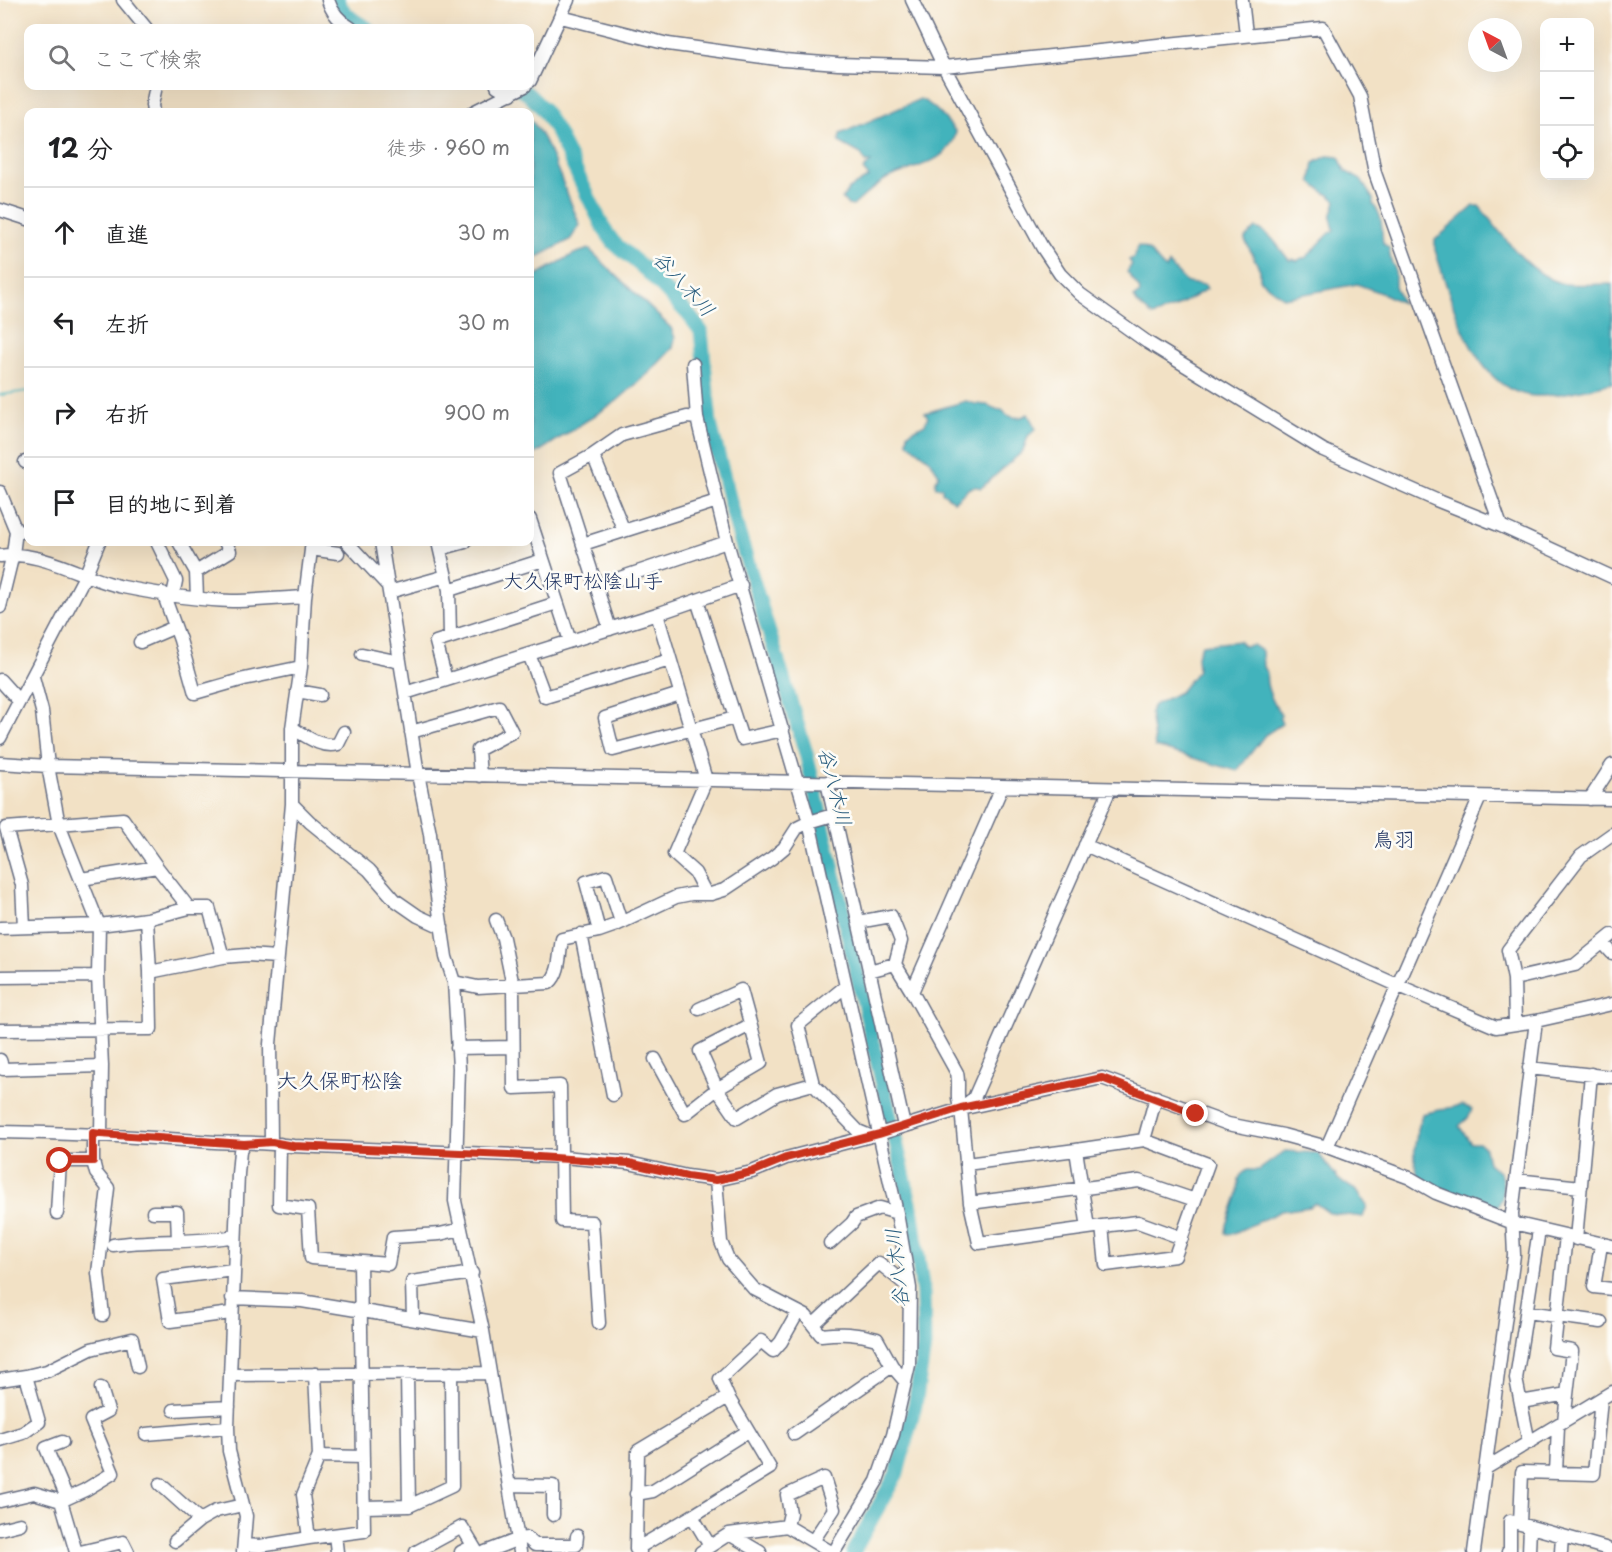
<!DOCTYPE html>
<html lang="ja">
<head>
<meta charset="utf-8">
<style>
  body { margin:0; font-family:"Playpen Sans","Klee One",sans-serif; background:#f2f2f2; color:#202124 }
  .controls { position:absolute; right:18px; top:18px; display:grid; overflow:hidden; border-radius:12px; box-shadow:0 6px 24px #0002 }
  .controls button { width:54px; height:54px; display:grid; place-items:center; padding:0; border:0; border-bottom:2px solid #e0e0e0; background:#fff; color:#202124; font:30px sans-serif }
  .compass { position:absolute; left:1468px; top:18px; width:54px; height:54px; border-radius:50%; background:#fff; box-shadow:0 6px 24px #0002; rotate:319deg }
  .stop { position:absolute; width:18px; height:18px; margin:-14px; border:4px solid #c8321e; border-radius:50%; background:#fff }
  .stop.end { background:#c8321e; border-color:#fff; box-shadow:0 2px 6px #0008 }
  .list { margin:0; padding:0; list-style:none }
  h2 { display:flex; justify-content:space-between; align-items:center; height:78px; margin:0; padding:0 24px; font-size:26px }
  h2 small { font-size:20px; font-weight:400; color:#757577 }
  .list li { display:grid; grid-template-columns:39px 1fr auto; gap:18px; align-items:center; box-sizing:border-box; height:90px; padding:0 24px; border-top:2px solid #e0e0e0 }
  .list b { display:block; font-size:22px; white-space:nowrap }
  .list em { font-size:20px; font-style:normal; color:#757577 }
  .icon { flex:none; width:33px; height:33px; fill:none; stroke:currentColor; stroke-width:2; stroke-linecap:round; stroke-linejoin:round }
  .map { position:relative; flex:none; width:1612px; height:1552px; overflow:hidden }
  .search { position:absolute; background:#fff; box-shadow:0 6px 24px #0002; left:24px; top:24px; width:510px; height:66px; display:flex; align-items:center; gap:15px; box-sizing:border-box; padding:0 21px; border-radius:12px; color:#757577; font-size:22px }
  .panel { position:absolute; background:#fff; box-shadow:0 6px 24px #0002; left:24px; top:108px; width:510px; height:438px; border-radius:12px }
  .map>svg:first-child { display:block }
  .water { fill:#43b3bc; stroke:#2f718d; stroke-width:1.5 }
  .lines { fill:none; stroke-linecap:round; stroke-linejoin:round }
  .stream { stroke:#43b3bc; stroke-width:2 }
  .river { stroke:#43b3bc; stroke-width:15 }
  .minor-casing { stroke:#666d82; stroke-width:15 }
  .minor { stroke:#fff; stroke-width:12 }
  .route { stroke:#c8321e; stroke-width:8 }
  .labels { text-anchor:middle; stroke-width:5; stroke-linejoin:round; paint-order:stroke }
  .water-label { font-size:20px; font-style:italic; fill:#295d7f; stroke:#fdfcf7 }
  .neighbourhood-label { font-size:20px; fill:#1b2f5e; stroke:#fdfcf7 }
  .quarter-label { font-size:21px; fill:#1b2f5e; stroke:#fdfcf7 }
</style>
</head>
<body>
<div class="map">
<svg width="1612" height="1552" viewBox="0 0 1612 1552">
  <rect width="100%" height="100%" fill="#fdfcf7"/>
  <filter id="ink" filterUnits="userSpaceOnUse"><feTurbulence type="fractalNoise" baseFrequency=".0167" numOctaves="2"/><feDisplacementMap in="SourceGraphic" scale="12" xChannelSelector="R" yChannelSelector="G"/><feConvolveMatrix kernelMatrix="1 2 1 2 8 2 1 2 1" color-interpolation-filters="sRGB"/></filter>
  <filter id="wash" filterUnits="userSpaceOnUse"><feTurbulence type="fractalNoise" baseFrequency=".008" numOctaves="4" result="noise"/><feDisplacementMap in="SourceGraphic" scale="24" xChannelSelector="R" yChannelSelector="G"/><feGaussianBlur stdDeviation="1.35" result="paint"/><feColorMatrix in="noise" values="0 0 0 0 0 0 0 0 0 0 0 0 0 0 0 0 0 1.4 0 .05"/><feComposite in="paint" operator="in"/></filter>
  <g filter="url(#wash)">
    <rect width="100%" height="100%" fill="#f2e1c5"/>
    <path class="water" d="M920,99C935,105 946,120 956,132C950,164 909,167 886,179C874,186 863,197 853,206L848,205L842,198L849,189L869,177L863,170L871,162H865L861,154L839,142L840,134Z
      M530,119C548,138 568,198 580,225L570,240L530,261Z
      M1327,156L1339,157L1345,171L1361,180L1373,199V205C1384,215 1381,230 1383,243L1389,248L1391,261L1395,269V286L1402,303L1386,295L1357,284L1284,298L1260,280V270L1245,240V238L1256,228C1272,233 1279,249 1290,261L1293,259L1297,261L1302,258H1305C1316,250 1322,238 1334,230L1331,217L1336,201C1328,192 1318,191 1311,181L1314,163Z
      M1474,206H1479C1502,233 1525,271 1560,283C1571,286 1599,284 1612,284V383C1592,388 1555,397 1535,396C1473,393 1451,298 1435,250V240Z
      M1138,246C1152,248 1156,262 1166,269L1169,264L1187,283L1205,285L1207,289L1176,307L1153,316L1137,303L1134,297L1140,293L1139,288L1127,272L1132,264L1129,260L1133,258Z
      M589,249L671,328L675,338L673,348L650,372L617,401L540,451L530,456V279L574,254Z
      M966,401C975,405 979,404 987,405C993,407 995,410 1002,410C1010,419 1018,420 1028,414L1036,429L1028,436L1023,451L981,488C967,483 965,495 954,501L942,492V487H936L935,483L939,474L929,459L907,442L908,433L925,424L928,417L925,413Z
      M1239,641L1244,646L1253,645L1262,651L1263,667L1267,673C1264,687 1274,704 1281,715L1280,719L1282,724L1265,735L1237,771L1155,747L1150,712L1154,705L1180,692L1198,670L1197,656L1202,645Z
      M1462,1105L1472,1109L1468,1118L1459,1126L1471,1143H1479L1485,1148L1488,1163L1500,1173L1503,1183L1502,1199L1495,1210L1443,1192L1418,1176C1411,1153 1416,1136 1422,1114Z
      M1285,1151L1318,1153L1339,1180L1357,1191L1367,1206L1363,1217L1329,1213L1315,1203L1309,1207L1281,1211L1230,1235L1226,1233L1227,1225L1238,1193L1239,1179L1241,1175L1247,1170H1259Z"/>
    <g class="lines">
      <path class="stream" d="M0,395L28,391"/>
      <path class="river" d="M337,0C344,14 353,21 367,28
        M516,86L528,94L542,108L556,130L604,229L614,243L647,271L688,314L701,331L710,424L737,528L806,753L911,1207L923,1293L924,1346L915,1405L897,1473L853,1552"/>
    </g>
  </g>
  <g filter="url(#ink)">
    <g class="lines">
      <g class="minor-casing">
        <path id="minor" d="M123,0L146,28
          M328,0C332,13 339,21 351,28
          M912,0L944,67L1042,247L1060,274L1080,294L1147,342L1323,450L1436,500L1501,526L1612,577
          M1242,0L1246,34
          M561,17L668,44L784,60L838,64L944,67L1323,28L1360,96L1375,173L1501,526
          M530,81L568,0
          M497,86L511,94
          M153,112L152,105L156,86
          M473,112L525,86
          M0,210L28,219
          M693,364L697,418L727,542L809,822L897,1213L910,1288L909,1365L893,1435L877,1481L834,1552
          M593,455L624,531
          M25,462L28,463
          M0,492L16,531L13,554L0,607
          M530,519L570,641
          M16,531L28,532
          M157,542L176,581L173,595
          M179,542L196,572L230,551L225,542
          M347,542L388,586
          M381,542L418,774L430,834L435,883L446,957L454,982L459,1068L455,1201L483,1331L520,1552
          M438,542L449,590L450,636
          M583,544L717,501
          M311,549L338,553
          M440,549L465,542
          M0,556C40,549 83,579 123,587C158,594 196,600 232,601C256,601 281,598 305,597
          M196,572L197,598
          M596,586L727,542
          M449,590L543,560
          M389,592L446,576
          M163,593L180,640L195,693L244,679L301,667
          M697,600L742,739L783,730
          M657,614L706,780L674,854L695,873L706,894
          M610,629L560,473L593,455L622,435L687,417L697,418
          M140,642L175,627
          M362,654L400,662
          M529,654L545,697L670,660
          M33,677L42,711L48,766L59,825L99,925L98,976L102,1066L101,1134
          M0,680L19,701
          M446,680L436,642L557,603
          M297,691L320,695
          M405,693L657,614L741,585
          M680,694L605,718L613,750L735,718
          M292,728C306,736 322,749 338,744L344,732
          M411,732L499,707L512,732L478,750L480,776
          M0,738L85,576L99,542
          M0,763L48,766L1612,799
          M827,782L904,1126
          M1002,787L912,992L957,1073C960,1085 955,1099 961,1109L970,1203L979,1243L1088,1228
          M1590,799L1612,765
          M292,804L310,822L369,870L395,900L418,916L442,927
          M1085,845L1397,985L1496,1027L1536,1021L1612,1004
          M81,879L157,867
          M147,919L150,972
          M496,920L503,938L513,986L514,1088L560,1086L562,1221L592,1222L599,1323
          M858,922L891,916L901,941L895,964L912,992
          M0,928L99,925L147,919L189,908
          M599,931L586,882L606,876L621,922
          M581,934L613,1095
          M1603,943L1612,953
          M223,957L247,955L277,957
          M869,971L895,964
          M0,977L98,976
          M1514,979L1575,965L1612,935
          M454,982L478,987L549,983C561,973 559,953 562,939L599,931L616,925L676,897L691,894H711L724,890L772,858L784,848L797,828L809,822L833,815
          M846,986L798,1025L813,1084L858,1131L870,1136
          M1515,1024L1514,979L1508,950L1581,856L1612,834
          M750,1025L700,1051L717,1089L737,1118L777,1094L813,1084
          M0,1030L151,1029L150,972L223,957L209,908H189L157,867L123,819L6,828L22,885L24,927
          M457,1048L513,1047
          M655,1059L685,1114L717,1089L761,1063L741,990L699,1009
          M0,1060L3,1069L102,1066
          M1529,1068L1612,1077
          M964,1106L974,1098L1110,789
          M0,1132C72,1133 143,1137 215,1142C241,1143 267,1142 293,1146L563,1157L629,1163L687,1176L716,1180L752,1172L786,1158L879,1134L961,1109L1102,1078L1228,1124L1283,1135L1327,1147L1410,1178L1436,1193L1513,1223L1612,1246
          M1144,1140L1076,1150L1088,1228L1102,1226L1106,1265L1175,1256L1208,1164L1144,1140L1156,1097
          M271,1142L270,1044L292,804V728L301,667L305,597L312,542
          M280,1144L279,1205L308,1209L311,1258L388,1264L393,1237L440,1234L461,1229
          M1327,1147L1480,797
          M93,1161L96,1173L108,1188L98,1273L103,1315
          M966,1164L1076,1150
          M716,1180L721,1242L728,1259L754,1289L806,1316L821,1335C841,1333 857,1333 877,1339L892,1366L905,1381
          M1516,1180L1581,1187
          M970,1203L1139,1181L1195,1200
          M153,1212H177L178,1241
          M57,1213L60,1161H93V1133
          M1102,1226L1138,1222L1182,1238
          M1576,1239L1591,1074
          M830,1243L852,1223L856,1217L880,1208L897,1213
          M113,1245C154,1239 194,1244 235,1236
          M1601,1245L1594,1287L1612,1289
          M232,1298L302,1301L483,1331
          M1527,1312L1601,1322
          M231,1313L170,1321L163,1279L233,1270
          M413,1319L412,1282L472,1273
          M813,1325L879,1263L910,1288
          M407,1374L409,1506
          M230,1375L490,1373
          M26,1376L47,1371L91,1349L132,1339L138,1367
          M0,1380L26,1376L39,1422L23,1433L0,1440
          M1521,1402L1567,1394
          M174,1410L229,1407
          M1564,1421L1572,1351L1554,1348L1566,1236
          M146,1434L228,1427
          M794,1434L892,1366
          M62,1442L46,1448L67,1498
          M1529,1443L1516,1379L1539,1230
          M319,1456L363,1457
          M1486,1468L1612,1392
          M1556,1473L1558,1426
          M160,1484L200,1520
          M509,1485L553,1486V1515
          M636,1494L653,1491L748,1431
          M0,1501L34,1493L61,1501L76,1552
          M61,1501L85,1490L113,1473L91,1420L108,1411L101,1388
          M364,1507L409,1506L452,1486L451,1373
          M1520,1524L1522,1472L1594,1474L1601,1399
          M787,1526L790,1513L787,1495L824,1478L834,1509L813,1541
          M0,1529L20,1524
          M729,1534L760,1552
          M335,1535L337,1552
          M309,1538L303,1495L319,1456L315,1374
          M175,1541L200,1520L216,1511L243,1505
          M244,1545L260,1546L309,1538L364,1531L360,1262
          M710,1546L692,1516L770,1468L728,1397
          M636,1549L692,1516
          M80,1552L123,1542L128,1552
          M243,1552L246,1516L229,1451L228,1427L238,1174L240,1151L244,1144
          M416,1552L462,1527L477,1552
          M461,1552L473,1546
          M485,1552L519,1539L527,1538L535,1545H576L577,1536
          M640,1552L636,1549L638,1451L728,1397L720,1379L761,1341L773,1351L781,1342L798,1312
          M701,1552L729,1534L787,1526L831,1552
          M1474,1552L1514,1255L1512,1213L1536,1021
          M1508,1552L1510,1551V1521L1605,1548L1612,1551
          M1529,1552L1530,1527
          M1561,1552L1562,1536"/>
      </g>
      <use href="#minor" class="minor"/>
    </g>
  </g>
  <g class="lines" filter="url(#ink)">
    <path class="route" d="M60,1161H93V1133L101,1134L244,1144L272,1142L293,1146L508,1155L629,1163L687,1176L716,1180L752,1172L786,1158L879,1134L961,1108L1102,1078L1196,1114"/>
  </g>
  <g class="labels">
    <g class="water-label">
      <text transform="translate(684 284) rotate(48)" y="7">谷八木川</text>
      <text transform="translate(835 787) rotate(76)" y="7">谷八木川</text>
      <text transform="translate(897 1268) rotate(-96)" y="7">谷八木川</text>
    </g>
    <g class="neighbourhood-label">
      <text x="583" y="588">大久保町松陰山手</text>
    </g>
    <g class="quarter-label">
      <text x="1394" y="847">鳥羽</text>
      <text x="340" y="1088">大久保町松陰</text>
    </g>
  </g>
</svg>
<div class="controls">
<button>+</button>
<button>−</button>
<button><svg class="icon" aria-label="locate" viewBox="0 0 24 24"><circle cx="12" cy="12" r="6"/><path d="M12 2v4M12 18v4M2 12h4M18 12h4"/></svg></button>
</div>
<svg class="compass" viewBox="-18 -18 36 36"><path d="M0-13l5 13h-10z" fill="#e53935"/><path d="M0 13l5-13h-10z" fill="#757577"/></svg>
<div class="stop" style="left:60px;top:1161px"></div>
<div class="stop end" style="left:1196px;top:1114px"></div>
<div class="search"><svg class="icon" aria-label="search" viewBox="0 0 24 24"><circle cx="10" cy="10" r="6"/><path d="M15 15l6 6"/></svg>ここで検索</div>
<section class="panel">
<h2>12 分<small>徒歩 · 960 m</small></h2>
<ul class="list">
<li><svg class="icon" aria-label="ahead" viewBox="0 0 24 24"><path d="M12 20V5M6 11l6-6 6 6"/></svg><div><b>直進</b></div><em>30 m</em></li>
<li><svg class="icon" aria-label="left" viewBox="0 0 24 24"><path d="M17 20v-9H6M10 6l-5 5 5 5"/></svg><div><b>左折</b></div><em>30 m</em></li>
<li><svg class="icon" aria-label="right" viewBox="0 0 24 24"><path d="M7 20v-9h11M14 6l5 5-5 5"/></svg><div><b>右折</b></div><em>900 m</em></li>
<li><svg class="icon" aria-label="arrive" viewBox="0 0 24 24"><path d="M6 21V4h12l-3 4 3 4H6"/></svg><div><b>目的地に到着</b></div></li>
</ul>
</section>
</div>
</body>
</html>
